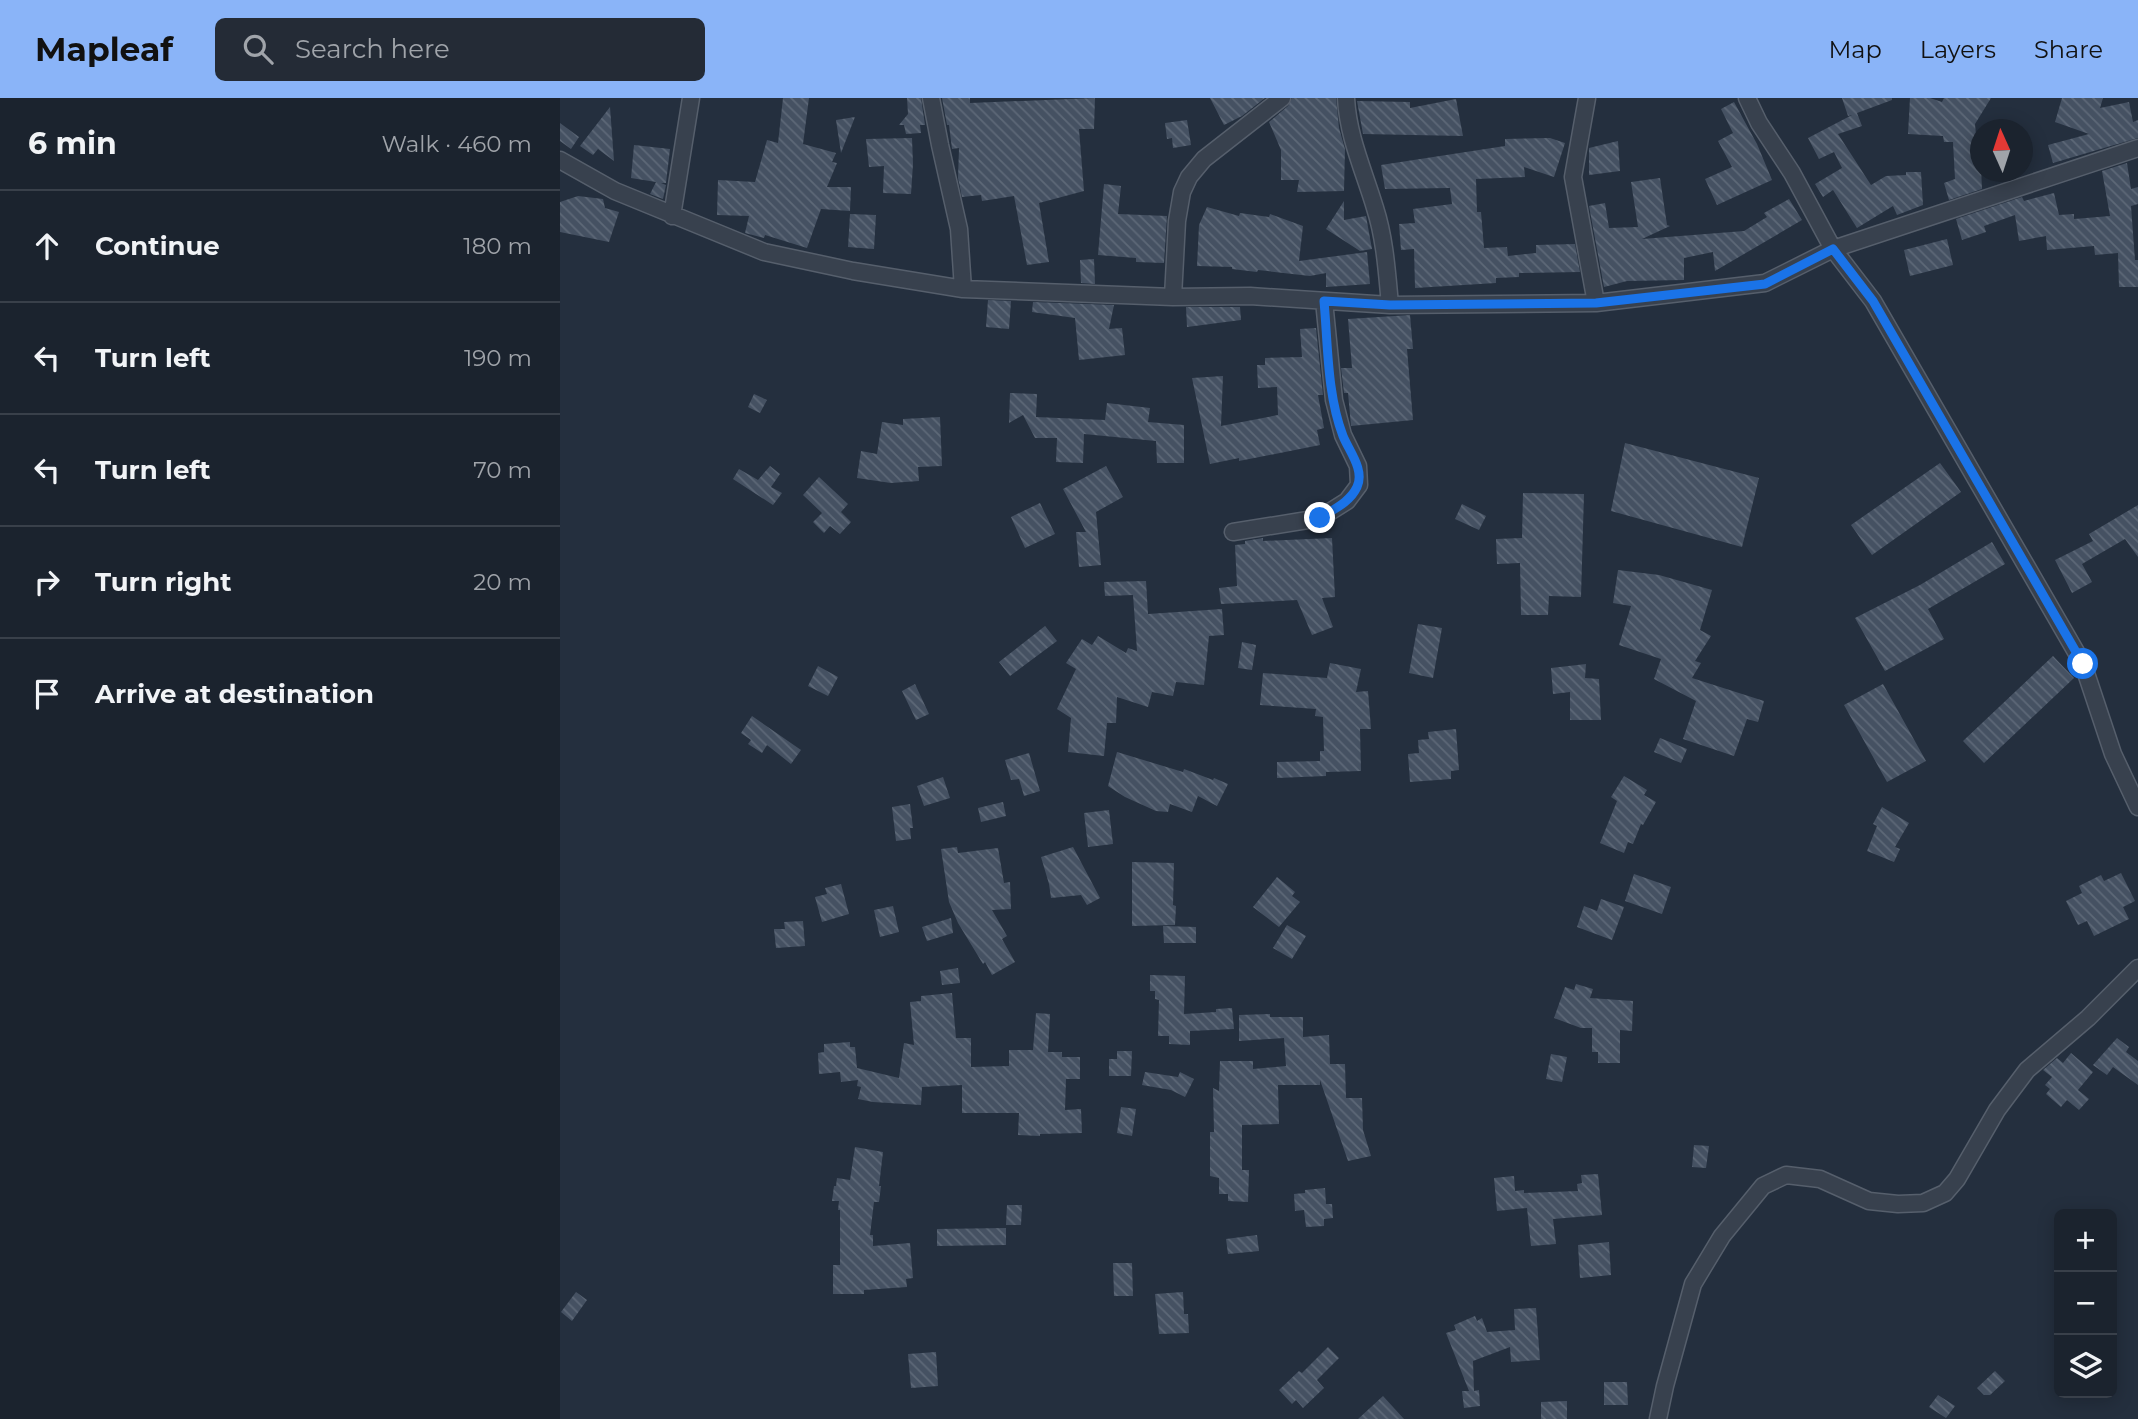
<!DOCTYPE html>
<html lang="en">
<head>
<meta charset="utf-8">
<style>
  body { margin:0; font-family:Montserrat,sans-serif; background:#242b36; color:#f1f3f6 }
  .controls { position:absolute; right:21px; bottom:21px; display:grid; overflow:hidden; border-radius:10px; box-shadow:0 4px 18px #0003 }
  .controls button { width:63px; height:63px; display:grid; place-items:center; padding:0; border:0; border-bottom:2px solid #39404a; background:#1b232e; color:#f1f3f6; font:35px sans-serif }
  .compass { position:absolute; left:1410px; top:21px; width:63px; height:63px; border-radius:50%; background:#1b232e; box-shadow:0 4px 18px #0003; rotate:357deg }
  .stop { position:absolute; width:21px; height:21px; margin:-16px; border:5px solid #1a73e8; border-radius:50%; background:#fff }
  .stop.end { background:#1a73e8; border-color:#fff; box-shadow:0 2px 7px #0008 }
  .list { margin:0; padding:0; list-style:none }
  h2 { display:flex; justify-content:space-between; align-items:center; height:91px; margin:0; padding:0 28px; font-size:30px }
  h2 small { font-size:23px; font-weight:400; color:#a0a4aa }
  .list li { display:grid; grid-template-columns:46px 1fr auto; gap:21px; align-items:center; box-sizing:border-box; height:112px; padding:0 28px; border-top:2px solid #39404a }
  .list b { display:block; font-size:26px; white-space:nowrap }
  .list em { font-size:23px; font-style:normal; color:#a0a4aa }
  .icon { flex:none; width:38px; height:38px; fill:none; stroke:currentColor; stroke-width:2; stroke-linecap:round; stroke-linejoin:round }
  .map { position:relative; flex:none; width:1578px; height:1321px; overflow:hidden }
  header { display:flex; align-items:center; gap:42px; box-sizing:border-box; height:98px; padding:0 35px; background:#8ab4f8; color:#111 }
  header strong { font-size:33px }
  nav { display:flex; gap:38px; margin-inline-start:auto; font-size:24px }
  .search { width:490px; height:63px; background:#242b36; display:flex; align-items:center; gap:18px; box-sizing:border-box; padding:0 24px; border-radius:10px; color:#a0a4aa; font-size:26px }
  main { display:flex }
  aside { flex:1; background:#1b232e }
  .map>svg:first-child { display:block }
  .building { fill:url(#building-back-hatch) }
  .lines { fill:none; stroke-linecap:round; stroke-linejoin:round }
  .minor-casing { stroke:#565f6c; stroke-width:19 }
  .minor { stroke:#38414e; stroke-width:16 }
  .route { stroke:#1a73e8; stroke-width:9 }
</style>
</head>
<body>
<header>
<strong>Mapleaf</strong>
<div class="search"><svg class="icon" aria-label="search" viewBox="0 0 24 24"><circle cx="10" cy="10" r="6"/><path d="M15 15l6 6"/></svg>Search here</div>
<nav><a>Map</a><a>Layers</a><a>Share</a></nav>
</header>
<main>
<aside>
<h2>6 min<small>Walk · 460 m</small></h2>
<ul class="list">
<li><svg class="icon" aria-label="ahead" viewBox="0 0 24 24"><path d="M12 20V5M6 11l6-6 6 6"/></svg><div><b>Continue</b></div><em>180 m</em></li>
<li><svg class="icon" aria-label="left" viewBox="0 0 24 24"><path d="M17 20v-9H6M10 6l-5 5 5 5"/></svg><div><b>Turn left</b></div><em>190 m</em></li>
<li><svg class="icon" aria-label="left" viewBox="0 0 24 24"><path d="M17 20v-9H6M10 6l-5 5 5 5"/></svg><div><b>Turn left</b></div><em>70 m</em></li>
<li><svg class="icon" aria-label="right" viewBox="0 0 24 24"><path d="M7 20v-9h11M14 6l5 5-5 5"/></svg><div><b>Turn right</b></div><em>20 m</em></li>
<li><svg class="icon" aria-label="arrive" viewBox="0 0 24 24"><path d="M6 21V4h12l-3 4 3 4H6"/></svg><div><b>Arrive at destination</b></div></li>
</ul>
</aside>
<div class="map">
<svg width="1578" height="1321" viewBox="0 0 1578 1321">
  <defs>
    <pattern id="building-back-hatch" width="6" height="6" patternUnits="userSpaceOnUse" patternTransform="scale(1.75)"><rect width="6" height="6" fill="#455162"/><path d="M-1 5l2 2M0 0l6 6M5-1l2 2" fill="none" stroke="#5d6877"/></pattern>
  </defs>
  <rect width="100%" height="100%" fill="#242f3e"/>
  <path class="building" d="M223,0H249L243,46L276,55L272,64L277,65L267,89H291L290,113L261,111L247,150L205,137L204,140L185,135L189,118L157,117L158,82L195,84L207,42L218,45Z
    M347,0H361L365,27H360L361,35L346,36L344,27H339L348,16Z
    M382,0H410V5L535,0L534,31H519L524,93L479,105L489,164L467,167L454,98L422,103L421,97L402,99L398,80L399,50L392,51L389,27H387Z
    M650,0H705L682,18L664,27Z
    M732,0H776L779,30L785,51L784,93L737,94L739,82H721V52L709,24L728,8Z
    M1282,0H1332V2L1297,15L1302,28L1278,36L1311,87L1326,78L1346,77V74H1361L1363,107L1337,117L1333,108L1297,130L1273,92L1263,99L1255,86L1282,70L1274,54L1259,61L1248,40L1292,17L1288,18Z
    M1350,0H1370L1382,4L1384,0H1431L1415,26L1417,48H1420L1422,91L1389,102L1384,85L1395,81L1393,44H1384L1383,38L1348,36Z
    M1502,0H1543L1540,10L1569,4L1573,24L1578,22V40L1493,65L1488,47L1529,36L1495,24Z
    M896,1L903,38L803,36L797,3L850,4V10Z
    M1174,4L1197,46L1212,82L1157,107L1145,81L1172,69L1158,43L1173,35L1161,11Z
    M50,9L54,63L38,51L33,57L20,48Z
    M295,19L281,55L276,22Z
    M627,22L631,47L613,50L612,40L607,41L605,25Z
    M0,25L19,39L11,51L0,43Z
    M352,40L353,66L351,96L323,95L324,68L309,69L306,41Z
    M990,40L1005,45L994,79L964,69L965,79L916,81L917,114H921L924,150L947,149L948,158L976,155V147L1015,146L1020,174L959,175V179L936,180V185L855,190L854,151L841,152L839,126L855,125L853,111L892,106L890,90L825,91L821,67L945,48V41Z
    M1058,43L1060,73L1029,77V50Z
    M74,47L110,51L106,85H101L106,87L103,101L90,96L96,84L71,80Z
    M1567,65L1571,91L1578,89V106L1571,108L1575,162H1578V189H1559L1558,155L1535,157L1534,148L1487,152L1486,138L1459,143L1455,117L1424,128L1426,134L1402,142L1396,121L1462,99L1464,103L1494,95L1499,117L1514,116V121L1550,118L1542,73Z
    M1100,80L1107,127L1110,128L1082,141L1184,133L1207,119L1204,115L1229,101L1242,122L1155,173L1153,154L1124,160V182L1067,183L1044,189L1029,108L1045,105L1049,130L1078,129L1071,84Z
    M544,86L561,88L558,116L607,118L604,165L576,164V160L538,157Z
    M18,98L43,101L45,110L59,114L49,144L0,134V104Z
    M784,103V122L806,118L812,151L800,153L766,131Z
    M647,109L679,118L680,115L709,119L710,116L743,128L739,163L807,154L810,186L766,189V175L750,178L698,172L697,174L672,171V169L637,168L639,127Z
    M290,116L316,117L314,151L288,149Z
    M1387,141L1393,167L1350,178L1344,152Z
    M534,161L535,186L521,185L520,162Z
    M428,202L451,203L449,231L426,229Z
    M473,204L554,207L549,231L562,230L565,257L519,262L515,220L472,214Z
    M626,209H680L681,222L627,229Z
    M850,217L853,251H847L853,322L791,328L788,295H784L781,270H792L788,221Z
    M756,230L763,297H758L764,330L757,332L760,347L679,363V360L650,366L632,280L663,278L661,328L718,317L717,289L698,290L697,267H705V260L742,259L740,231Z
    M450,295L477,296L476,319L545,322L547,305L590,310L588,324L624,327V365H597L596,343L524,336L523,365L496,364L497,340H475L463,317L449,325Z
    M194,296L207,302L200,315L188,309Z
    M380,319L382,368L358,369L359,383L331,385L297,380L301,353L317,356L322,324L343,327V321Z
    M1065,345L1199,380L1182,449L1051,413Z
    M1380,365L1401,394L1312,457L1291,427Z
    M210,368L220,376L211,389L222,395L213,407L173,381L179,371L198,382Z
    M546,368L563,399L536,414L541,467L519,469L516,434H526L503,391Z
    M259,379L288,406L281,414L291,424L280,436L270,428L264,435L253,424L262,415L243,397Z
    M963,395L1024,396L1021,499L989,498L988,517H961L960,465L937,466L936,441L962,440Z
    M480,405L495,436L465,450L451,419Z
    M902,406L926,418L919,432L895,421Z
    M1578,407V459L1565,441L1522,466L1532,484L1512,495L1495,462L1533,443L1529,436Z
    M703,440V443L772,440L775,499L762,500L773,529L752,537L737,502L661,506L659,490L677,488L675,447L685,446V443Z
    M1432,444L1445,466L1368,511L1384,541L1325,573L1295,520L1360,487Z
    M1058,472L1099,477L1152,492L1140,532L1151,538L1135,563L1141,565L1132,580L1204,603L1198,624L1187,621L1174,658L1123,641L1136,603L1094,581L1101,561L1059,547L1071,508L1053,505Z
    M586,483L588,516L662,511L664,537L649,538L644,587L616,584L613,598L592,594L588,609L557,599L556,625H547L544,658L508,654L511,620L497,611L516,571L506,565L522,541L532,547L538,538L566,555L568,550L577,553L573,497L545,498L544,484Z
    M858,526L882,530L873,580L849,575Z
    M485,528L497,543L450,578L439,564Z
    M682,544L696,547L692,572L678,570Z
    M1493,558L1514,580L1424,665L1403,643Z
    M770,565L801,571L796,594L808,593L811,631H800L801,673L766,674V678L717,680V664L760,663V653H764L763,619L755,618L756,611L700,607L703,575L767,580Z
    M1026,566L1025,580L1039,581L1041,622H1010V594L993,596L991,570Z
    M258,568L278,579L268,598L248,588Z
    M355,586L369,616L356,622L342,593Z
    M1323,586L1366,663L1327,684L1284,607Z
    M192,618L241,652L231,666L207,647L202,655L188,646L191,642L181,635Z
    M896,631L899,672L891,673V681L850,684L848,656L859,655L858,642L869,641L868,634Z
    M1100,640L1127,651L1121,665L1094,654Z
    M557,654L623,674L624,671L653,682L654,680L668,686L657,708L638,698L632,714L610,706L608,714L596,713L565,699L548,688Z
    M469,655L480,693L464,698L459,681L451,682L445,662Z
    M1064,678L1087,692L1084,697L1096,704L1083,727L1081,726L1073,746L1068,744L1064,755L1040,745L1057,703L1051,699Z
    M383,679L390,700L364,708L357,688Z
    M443,704L446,718L421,724L418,710Z
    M350,706L353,730H350L351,741L336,743L332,709Z
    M1322,709L1349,725L1335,749L1340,751L1334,764L1307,753L1317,728L1313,726Z
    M549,712L553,746L528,749L524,715Z
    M397,749L398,755L438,750L444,785L450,784L451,811L432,812L447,838L442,841L455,864L432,877L425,864L423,866L398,825L389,804L381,751Z
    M513,749L540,800L527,807L521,797L491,800L489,786L481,759Z
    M572,764L614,765L613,807L616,808L615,827L572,828Z
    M1561,775L1575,803L1563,809L1569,821L1534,838L1527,823L1518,827L1506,803L1522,795L1519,788L1541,777L1544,783Z
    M1074,776L1111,789L1102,816L1065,803Z
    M717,779L735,794L732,798L740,804L719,829L693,809Z
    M281,786L289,816L262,824L255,799L267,796L265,790Z
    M1041,801L1064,809L1052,842L1017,829L1024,808L1037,813Z
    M333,808L339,834L320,839L314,812Z
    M391,820L393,835L367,843L362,829Z
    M243,823L245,848L216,850L214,831H225L224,824Z
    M727,827L746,838L732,861L713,850Z
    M603,828L636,829V845H604Z
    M398,870L400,885L382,887L380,873Z
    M590,877L625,878L624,916L656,914V911L672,910L674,931L630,933V947L609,946V938H598L599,902L595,901V893H590Z
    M1016,886L1033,891L1030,900L1073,903L1072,933L1060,932V965H1038V954H1032V930H1021L994,920L1005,889L1014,892Z
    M392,895L396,940H411V969L449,968V952H473L476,915L490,916L488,954H502V959H520V981H506L505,1012L521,1011L522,1035L480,1036V1038L458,1037L459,1015H402V987L362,989L361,1007L313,1004L298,1001L301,989L297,988L298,982L281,984L280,974L259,976L258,955L264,954V946L290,944V949H295L297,970L339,980L344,945L354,947L350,904L361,903V898Z
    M710,916V919H743V939L769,937L770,966H785L786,1000H802L803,1032L811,1058L788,1063L760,982V987H718L719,1026L682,1027V1072H689L688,1104L668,1103V1096H659V1080L650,1078V1034H654L653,990L659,993L660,963H693V971L726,968L724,940L679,943V917Z
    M1557,940L1569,949L1566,954L1578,963V987L1553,969L1547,977L1533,967Z
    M557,953H572L571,978H549V961H557Z
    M1511,955L1533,974L1518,992L1529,1001L1519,1012L1507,1002L1501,1009L1486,996L1490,991L1485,987L1492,979L1483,972L1497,960L1503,965Z
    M991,956L1007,959L1002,984L986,981Z
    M585,974L618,979L620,974L634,981L625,999L611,992L582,987Z
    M561,1009L576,1011L572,1038L557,1035Z
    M1134,1047L1149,1048L1146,1070L1132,1069Z
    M295,1049L323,1054L319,1088H321L319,1104H314L310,1137H313V1148L350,1145L353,1180L346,1181L347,1189L304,1192V1196H273V1167H280V1112H278L279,1103H272L274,1088H276L277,1080L290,1082Z
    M1038,1076L1042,1117L993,1121L996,1146L971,1148L967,1110L937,1113L934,1080L954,1078L955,1093L964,1092V1095L1018,1093L1017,1086L1022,1085L1021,1077Z
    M765,1090L766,1106H772L773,1120L764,1121V1128L746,1129L744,1112L735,1113L734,1096L745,1095V1092Z
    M447,1107H462L461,1127H446Z
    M446,1130V1147L377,1148V1131Z
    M697,1137L699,1153L668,1156L666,1141Z
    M1049,1144L1051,1177L1020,1180L1018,1147Z
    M553,1165H572L573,1198H554Z
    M16,1194L27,1202L12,1223L1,1214Z
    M623,1194L624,1216H628L629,1235L599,1236L595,1196Z
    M976,1210L980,1262L951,1264L950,1249L913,1263L914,1293L919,1292L920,1308L904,1310L902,1293H909L886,1235L896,1232L894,1227L915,1218L917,1223L922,1220L927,1234L955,1232L954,1211Z
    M768,1249L779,1260L757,1282L764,1290L743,1310L736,1302L732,1306L719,1292L739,1273L742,1275Z
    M376,1254L378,1288L351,1290L348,1256Z
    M1435,1273L1445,1283L1430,1297H1424L1417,1290Z
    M1044,1284H1067L1068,1307H1044Z
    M1378,1297L1395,1308L1386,1320L1369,1309Z
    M823,1298L844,1321H798Z
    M1007,1303V1321H981V1304Z"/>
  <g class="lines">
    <g class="minor-casing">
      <path id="minor" d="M371,0L380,47L399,131L403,191
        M786,0C788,39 804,73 815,110C825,141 827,175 830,207
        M1027,0L1013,79L1036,205
        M1187,0L1199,25L1232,75L1273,151L1313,203L1523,566L1553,656L1578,709
        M0,62L55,93L204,154L293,173L403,191L613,199L690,198L830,207L1036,205L1205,185L1273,151L1578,50
        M112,118L131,0
        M613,199L617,123L622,94L629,79L644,61L722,0
        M673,434L760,420L787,403L799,387L798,368L783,337L774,302L764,203
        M1098,1321L1105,1288L1133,1186L1162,1138L1203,1088L1226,1077L1260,1081L1309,1103L1338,1106L1363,1105L1385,1095L1397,1081L1437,1012L1467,972L1528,920L1578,870"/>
    </g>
    <use href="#minor" class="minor"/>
  </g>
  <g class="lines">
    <path class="route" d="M760,420C774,411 790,404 797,389C805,372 789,353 783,338C767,296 768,247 764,203L830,207L1036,205L1205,186L1273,151L1313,203L1523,566"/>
  </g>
</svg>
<div class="controls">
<button>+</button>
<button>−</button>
<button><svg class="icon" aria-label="layers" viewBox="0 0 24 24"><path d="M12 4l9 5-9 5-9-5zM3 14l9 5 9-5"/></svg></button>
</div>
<svg class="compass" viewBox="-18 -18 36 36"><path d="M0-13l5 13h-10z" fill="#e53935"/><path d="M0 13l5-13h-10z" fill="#a0a4aa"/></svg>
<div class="stop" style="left:1523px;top:566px"></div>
<div class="stop end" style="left:760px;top:420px"></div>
</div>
</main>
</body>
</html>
